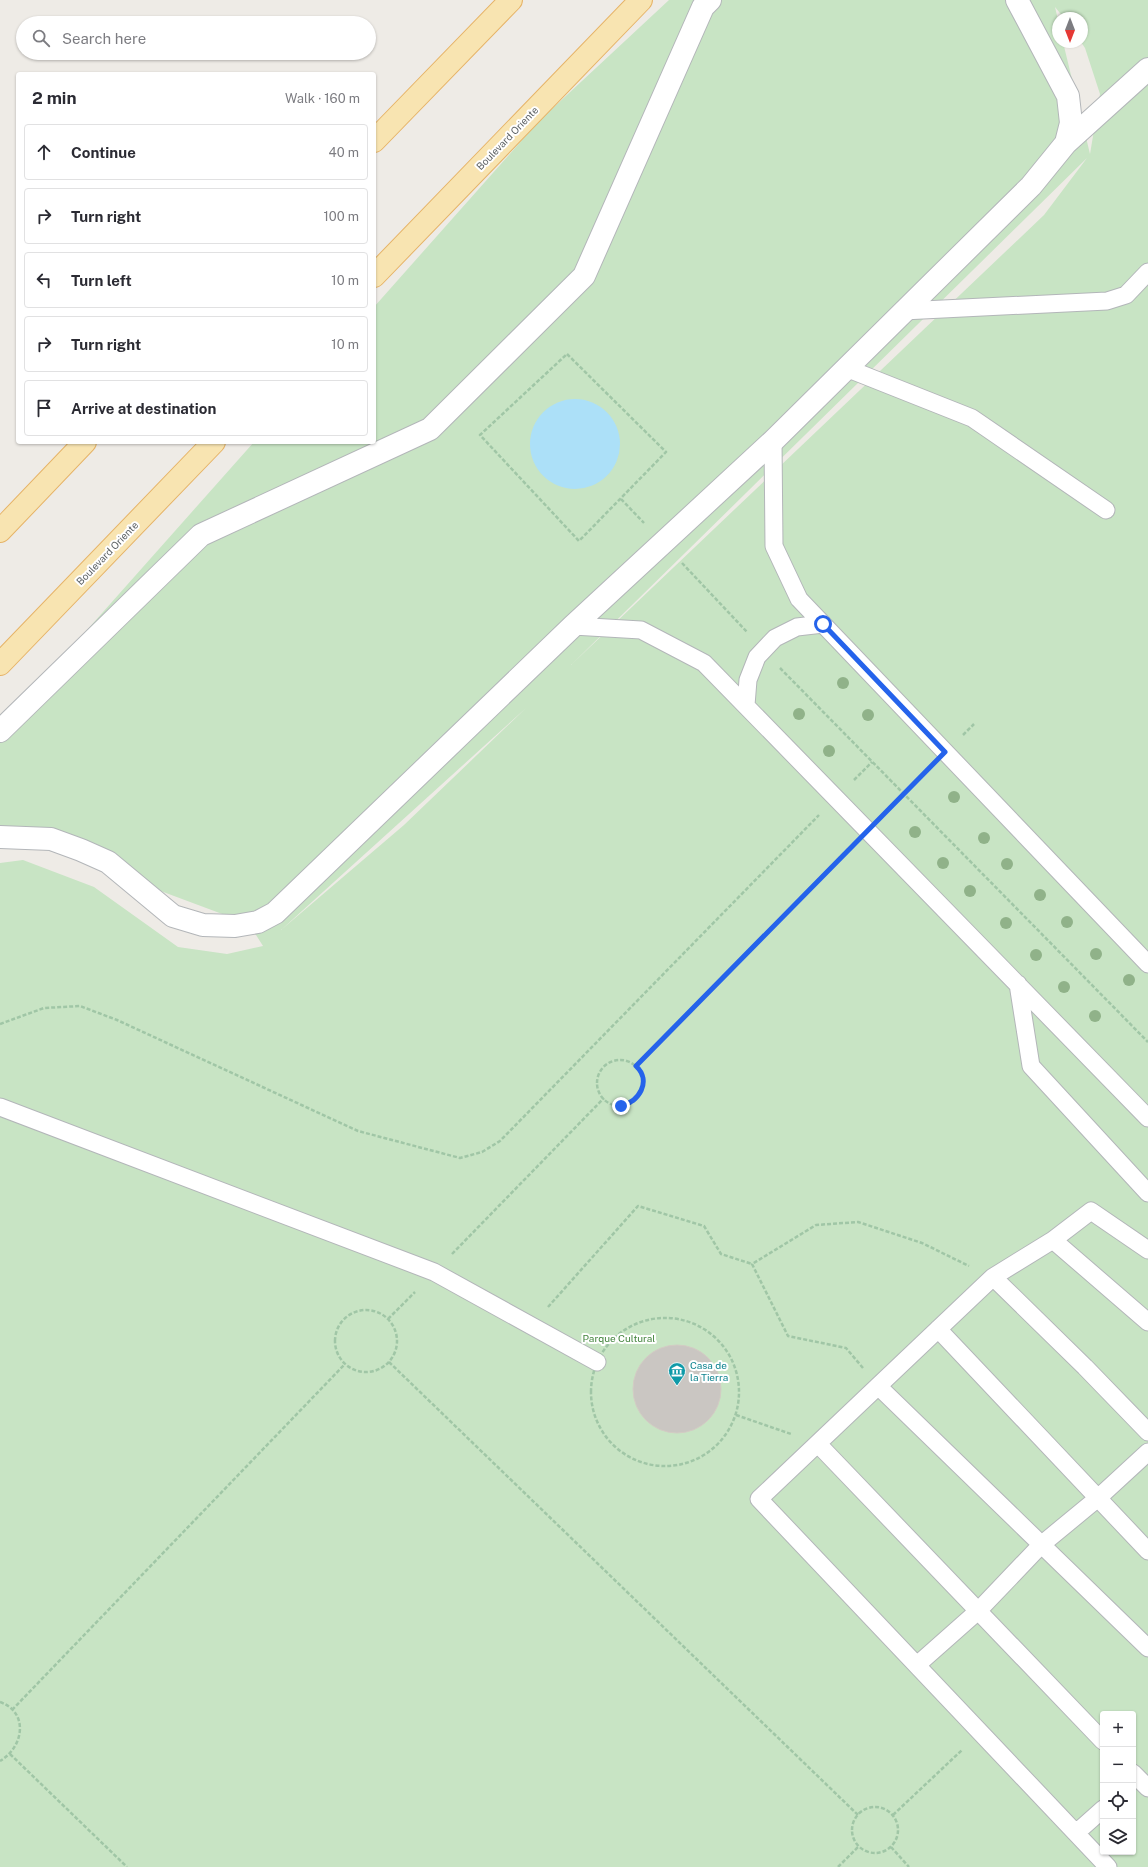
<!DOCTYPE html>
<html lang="en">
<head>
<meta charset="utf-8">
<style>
  body { margin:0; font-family:"Public Sans",sans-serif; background:#f2f2f3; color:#2b2b33 }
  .controls { position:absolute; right:12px; bottom:12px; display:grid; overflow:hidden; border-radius:4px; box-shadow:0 1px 3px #0004 }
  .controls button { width:36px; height:36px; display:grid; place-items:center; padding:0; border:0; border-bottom:1px solid #e1e1e2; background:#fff; color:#2b2b33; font:20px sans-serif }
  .compass { position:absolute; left:1052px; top:12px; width:36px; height:36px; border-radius:50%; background:#fff; box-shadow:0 1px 3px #0004; rotate:180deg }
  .stop { position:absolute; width:12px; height:12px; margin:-9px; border:3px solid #2563eb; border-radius:50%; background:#fff }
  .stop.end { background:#2563eb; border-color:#fff; box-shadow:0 1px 4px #0008 }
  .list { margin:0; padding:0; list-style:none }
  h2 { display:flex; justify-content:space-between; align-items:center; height:52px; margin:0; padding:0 16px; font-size:17px }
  h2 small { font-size:13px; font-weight:400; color:#7c7c81 }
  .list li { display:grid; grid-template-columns:26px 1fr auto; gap:12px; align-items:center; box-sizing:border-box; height:56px; margin:0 8px 8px; padding:0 8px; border:1px solid #e1e1e2; border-radius:4px }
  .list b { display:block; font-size:15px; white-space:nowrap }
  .list em { font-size:13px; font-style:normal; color:#7c7c81 }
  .icon { flex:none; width:22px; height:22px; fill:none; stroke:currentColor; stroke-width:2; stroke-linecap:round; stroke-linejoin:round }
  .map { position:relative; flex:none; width:1148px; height:1867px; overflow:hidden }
  .search { position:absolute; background:#fff; box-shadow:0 1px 3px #0004; left:16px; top:16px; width:360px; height:44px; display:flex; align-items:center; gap:10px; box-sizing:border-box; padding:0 14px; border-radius:22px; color:#7c7c81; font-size:15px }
  .panel { position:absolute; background:#fff; box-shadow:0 1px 3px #0004; left:16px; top:72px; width:360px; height:372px; border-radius:4px }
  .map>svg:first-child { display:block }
  .green { fill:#c8e4c4; fill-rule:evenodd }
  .water { fill:#ace0f8 }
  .building { fill:#cac6c2; stroke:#d3ccc4 }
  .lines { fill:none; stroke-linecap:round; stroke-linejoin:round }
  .lane-casing { stroke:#b3b6b9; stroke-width:19 }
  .street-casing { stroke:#b3b6b9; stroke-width:24 }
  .primary-casing { stroke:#e6b367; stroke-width:24 }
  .path { stroke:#a0c6a6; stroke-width:2.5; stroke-dasharray:4 2; stroke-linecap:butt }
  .lane { stroke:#fff; stroke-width:17 }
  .street { stroke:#fff; stroke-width:22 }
  .primary { stroke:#f8e4b1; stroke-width:22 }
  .tree { fill:#90b289 }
  .route { stroke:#2563eb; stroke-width:5 }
  .labels { text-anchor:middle; stroke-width:4; stroke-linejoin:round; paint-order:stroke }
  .street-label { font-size:10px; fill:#5d6265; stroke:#fff }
  .park-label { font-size:10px; fill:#43843d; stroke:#fff }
  .culture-label { font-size:10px; fill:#0d838f; stroke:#fff; text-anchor:start }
</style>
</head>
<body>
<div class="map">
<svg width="1148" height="1867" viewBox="0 0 1148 1867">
  <rect width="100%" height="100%" fill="#eeebe6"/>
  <path class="green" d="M669,0H1148V1867H0V863L23,860L94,887L178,947L227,954L263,946L249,924L0,831V728L254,442H374V307L539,121ZM1055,7L1064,18H1082L1081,42L1085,48L1100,94L1090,154L1063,42H1058V20ZM1087,158L1044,215L571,665ZM526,708L404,825L281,930ZM1103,1714H1133V1852H1103Z"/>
  <path class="water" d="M530 444a45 45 0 1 1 90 0a45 45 0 1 1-90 0Z"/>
  <path class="building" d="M633 1389a44 44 0 1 1 88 0a44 44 0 1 1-88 0Z"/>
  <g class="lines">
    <g class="lane-casing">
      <path id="lane" d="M903,311L1107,301L1126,295L1148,272
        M846,368L972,418L1106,510
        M773,441L774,546L799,599L1148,964
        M573,626L641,630L704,663L1148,1118
        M746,705L748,680L757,657L775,638L797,627L823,624
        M1018,984L1031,1066L1148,1193
        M0,1107L434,1272L597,1362
        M1053,1240L1148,1322
        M993,1277L1085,1367L1148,1432
        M938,1329L1148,1551
        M878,1386L1148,1648
        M818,1444L1103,1741
        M917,1665L978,1611L1041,1545L1098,1498L1148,1452
        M1133,1773L1148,1788
        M1076,1833L1103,1809
        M1108,1867L759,1499L993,1277L1053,1240L1091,1211L1148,1250"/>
    </g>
    <g class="street-casing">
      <path id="street" d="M1066,143L1148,69
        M0,731L201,535L430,429L584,276L703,7L710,0
        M0,837L51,839L81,850L108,862L173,916L203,925L235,926L258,922L275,913L573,626L773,441L1031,186L1066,143L1071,123L1068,96L1017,0"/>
    </g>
    <g class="primary-casing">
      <path id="primary" d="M374,141L511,0
        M374,276L641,0
        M0,531L85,442
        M0,664L214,442"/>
    </g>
    <path class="path" d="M567,354L666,452L579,541L480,435Z
      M621,499L644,523
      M682,563L747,632
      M780,668L1148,1042
      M963,735L974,724
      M854,780L872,762
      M884,813L929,769
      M0,1024L44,1008L80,1006L117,1020L358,1131L460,1158L482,1152L500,1141L819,815
      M597 1083a23 23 0 1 1 46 0a23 23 0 1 1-46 0Z
      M636,1066L849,848
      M452,1254L604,1098
      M548,1307L638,1206L704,1226L721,1254L752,1264
      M335 1341a31 31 0 1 1 62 0a31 31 0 1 1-62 0Z
      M591 1392a74 74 0 1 1 148 0a74 74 0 1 1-148 0Z
      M388,1319L415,1292
      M389,1362L858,1815
      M863,1368L846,1348L788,1336L752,1264L816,1225L858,1222L922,1243L969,1266
      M736,1415L791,1434
      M0,1702C29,1712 24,1747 0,1761
      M12,1710L345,1364
      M10,1754L127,1867
      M852 1830a23 23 0 1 1 46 0a23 23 0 1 1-46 0Z
      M893,1815L962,1750
      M891,1847L909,1867
      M838,1867L859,1846"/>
    <use href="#lane" class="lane"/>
    <use href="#street" class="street"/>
    <use href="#primary" class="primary"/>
  </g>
  <g class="tree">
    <circle cx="843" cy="683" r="6"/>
    <circle cx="799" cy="714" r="6"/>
    <circle cx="868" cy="715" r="6"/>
    <circle cx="829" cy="751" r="6"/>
    <circle cx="954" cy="797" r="6"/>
    <circle cx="915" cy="832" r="6"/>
    <circle cx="984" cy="838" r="6"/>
    <circle cx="943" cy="863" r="6"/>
    <circle cx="1007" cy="864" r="6"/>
    <circle cx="970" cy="891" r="6"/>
    <circle cx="1040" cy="895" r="6"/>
    <circle cx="1067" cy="922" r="6"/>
    <circle cx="1006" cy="923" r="6"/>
    <circle cx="1096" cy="954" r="6"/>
    <circle cx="1036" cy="955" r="6"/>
    <circle cx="1129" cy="980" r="6"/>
    <circle cx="1064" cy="987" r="6"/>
    <circle cx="1095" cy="1016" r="6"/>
  </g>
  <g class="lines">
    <path class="route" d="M621,1106C639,1102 652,1081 636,1066L945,752L823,624"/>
  </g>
  <defs>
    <g id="museum-pin" transform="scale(0.9)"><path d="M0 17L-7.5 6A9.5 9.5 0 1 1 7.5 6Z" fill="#0f9aa8" stroke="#fff"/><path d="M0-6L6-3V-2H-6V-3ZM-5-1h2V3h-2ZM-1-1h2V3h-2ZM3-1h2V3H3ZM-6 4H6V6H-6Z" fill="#fff"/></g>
  </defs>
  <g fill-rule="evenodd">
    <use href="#museum-pin" x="677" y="1371"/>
  </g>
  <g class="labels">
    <g class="street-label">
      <text transform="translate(507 138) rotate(-46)" y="4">Boulevard Oriente</text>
      <text transform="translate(107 553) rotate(-46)" y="4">Boulevard Oriente</text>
    </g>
    <g class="park-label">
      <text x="619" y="1342">Parque Cultural</text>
    </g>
    <g class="culture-label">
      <text x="690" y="1369">Casa de<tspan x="690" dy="12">la Tierra</tspan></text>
    </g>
  </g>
</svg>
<div class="controls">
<button>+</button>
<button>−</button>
<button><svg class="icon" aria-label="locate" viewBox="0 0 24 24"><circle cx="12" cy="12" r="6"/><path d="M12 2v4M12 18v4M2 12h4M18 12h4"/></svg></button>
<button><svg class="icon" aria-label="layers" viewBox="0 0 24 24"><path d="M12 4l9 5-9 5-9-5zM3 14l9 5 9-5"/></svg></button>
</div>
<svg class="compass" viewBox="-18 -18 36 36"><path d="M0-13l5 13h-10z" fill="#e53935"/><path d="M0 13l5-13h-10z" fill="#7c7c81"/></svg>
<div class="stop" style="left:823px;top:624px"></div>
<div class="stop end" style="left:621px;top:1106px"></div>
<div class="search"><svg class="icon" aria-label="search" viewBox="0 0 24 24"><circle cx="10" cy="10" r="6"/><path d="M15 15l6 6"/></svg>Search here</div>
<section class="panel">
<h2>2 min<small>Walk · 160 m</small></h2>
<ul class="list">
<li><svg class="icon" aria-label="ahead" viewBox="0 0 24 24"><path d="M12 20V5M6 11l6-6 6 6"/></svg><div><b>Continue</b></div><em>40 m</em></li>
<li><svg class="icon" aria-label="right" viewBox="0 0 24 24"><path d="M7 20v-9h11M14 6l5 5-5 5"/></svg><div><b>Turn right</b></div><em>100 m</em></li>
<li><svg class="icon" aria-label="left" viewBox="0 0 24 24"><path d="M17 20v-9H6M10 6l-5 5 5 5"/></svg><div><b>Turn left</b></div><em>10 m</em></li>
<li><svg class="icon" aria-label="right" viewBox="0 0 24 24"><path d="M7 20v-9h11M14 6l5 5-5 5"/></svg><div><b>Turn right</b></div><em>10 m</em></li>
<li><svg class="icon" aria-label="arrive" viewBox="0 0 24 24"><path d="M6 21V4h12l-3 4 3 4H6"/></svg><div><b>Arrive at destination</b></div></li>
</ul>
</section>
</div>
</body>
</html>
